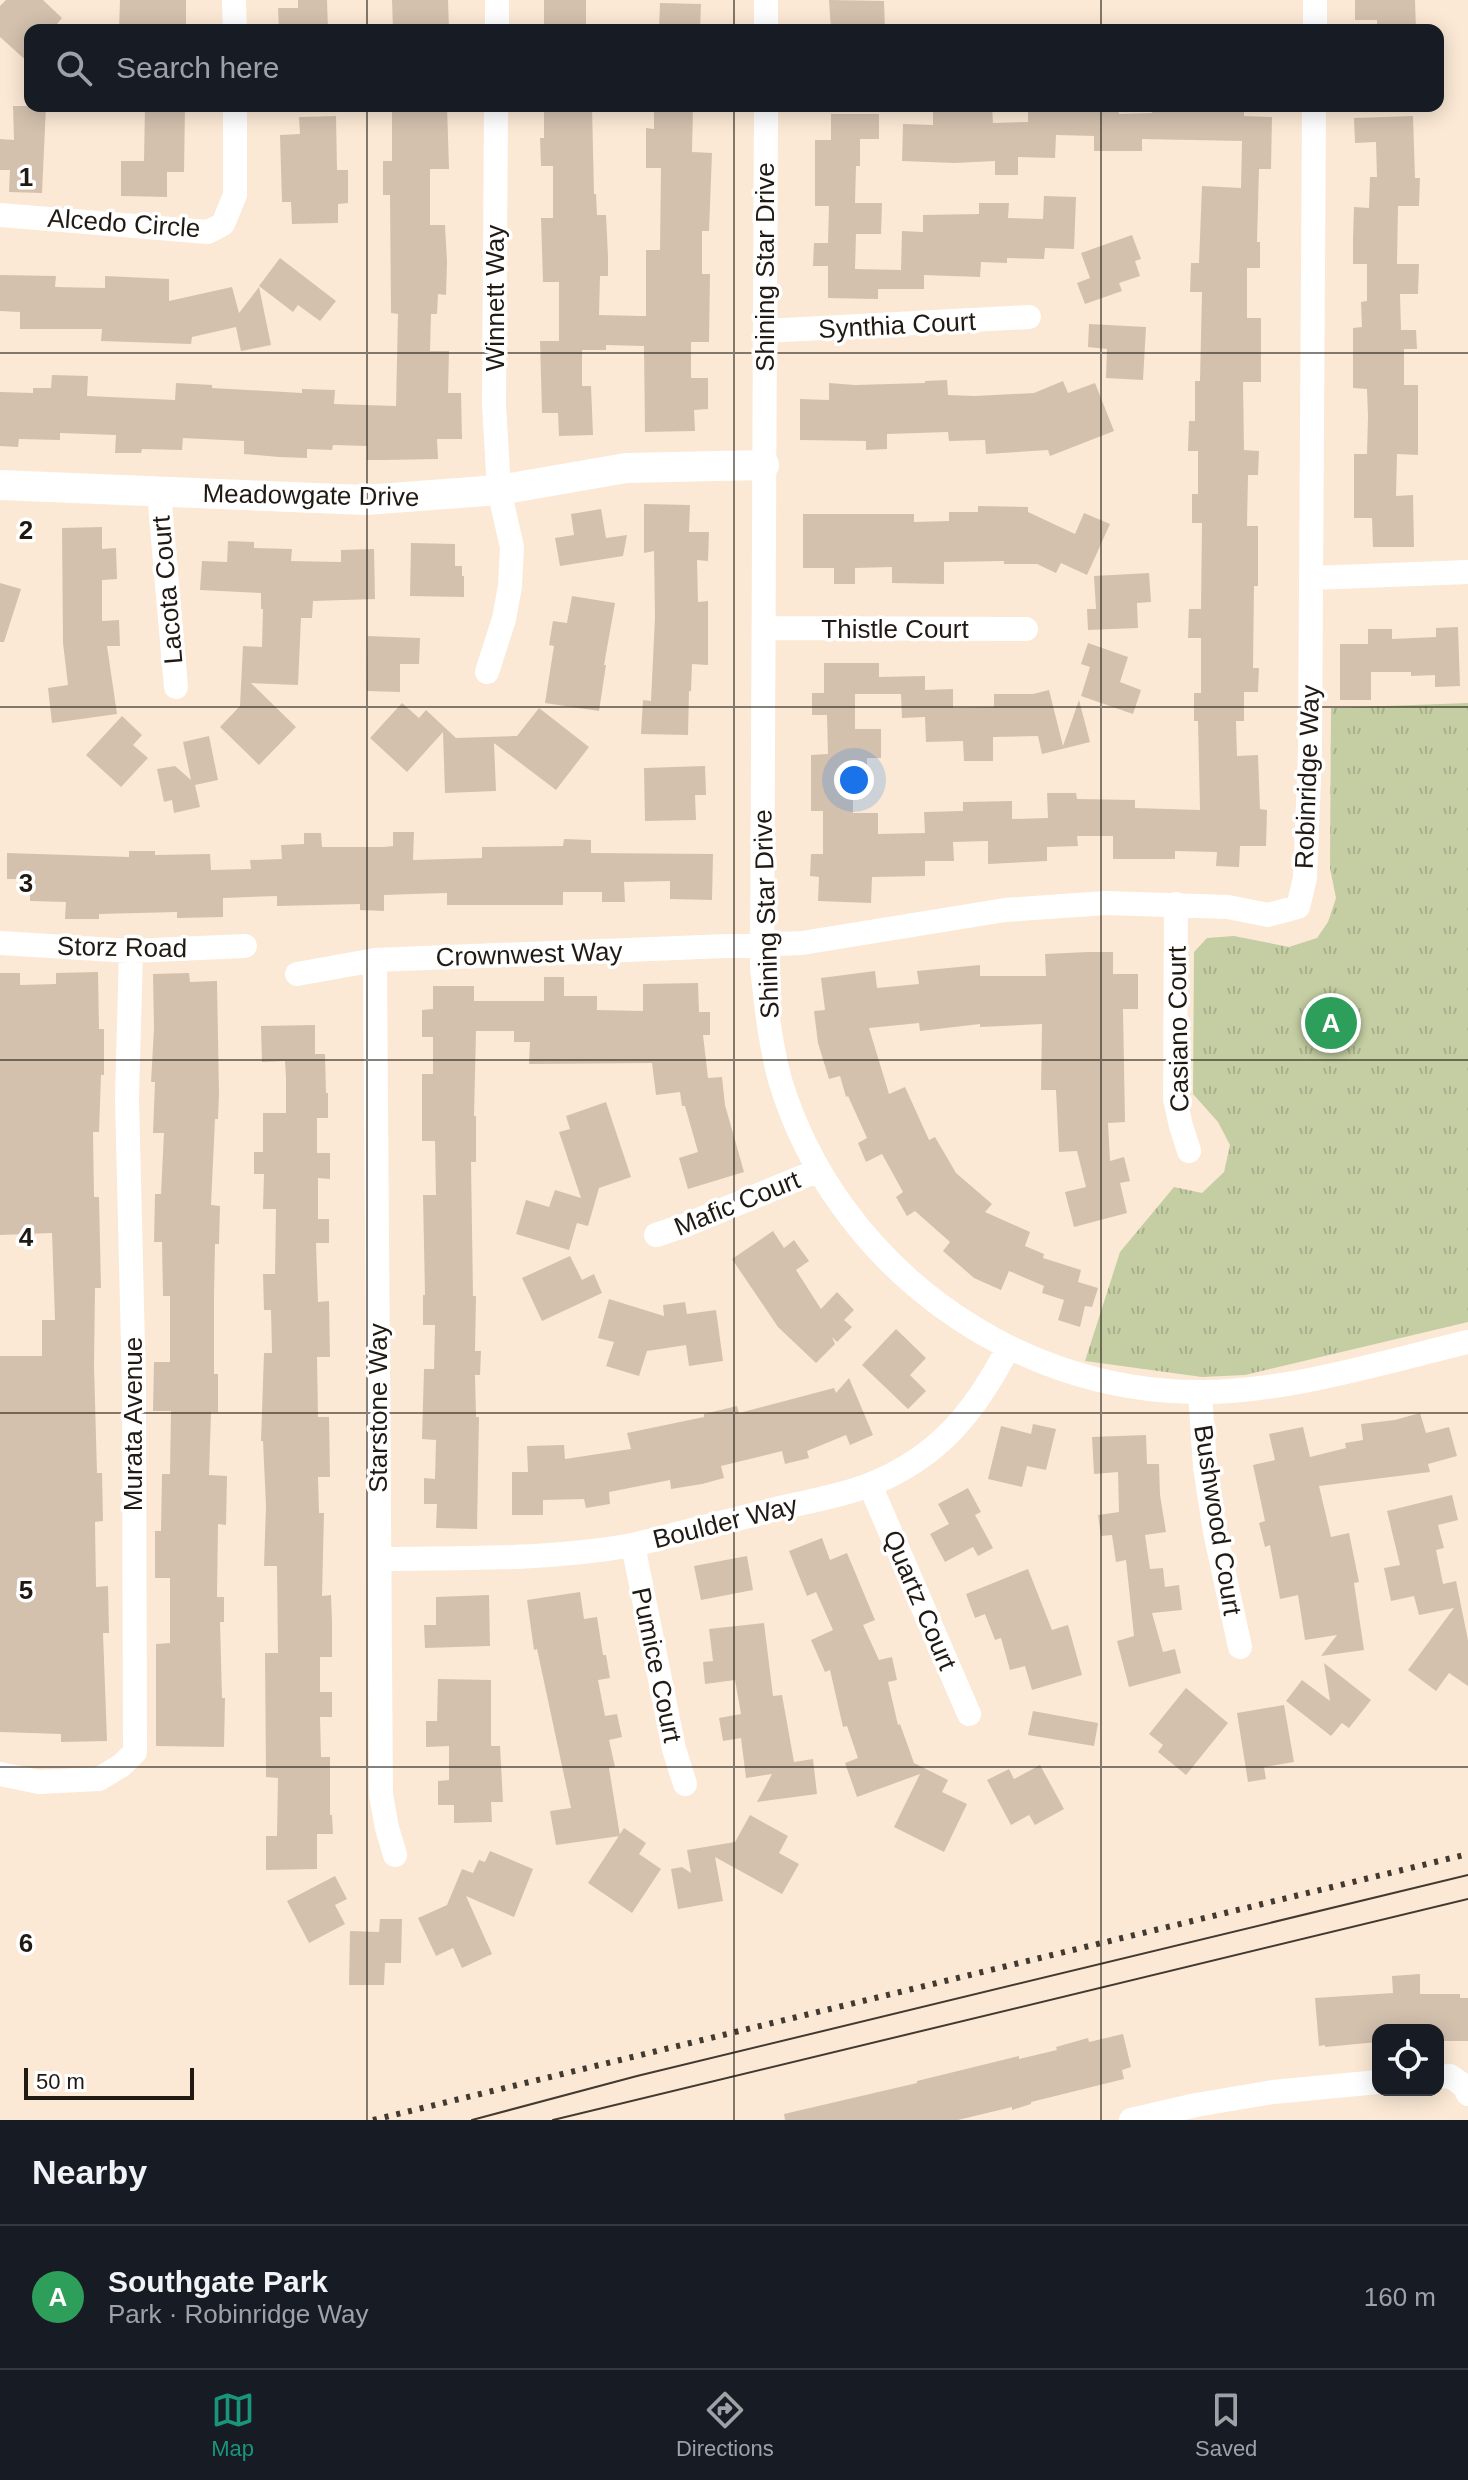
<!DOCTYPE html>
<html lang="en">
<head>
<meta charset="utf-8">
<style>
  body { margin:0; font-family:Arial,sans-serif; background:#20242c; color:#f1f3f6 }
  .controls { position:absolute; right:24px; bottom:24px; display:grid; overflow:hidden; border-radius:16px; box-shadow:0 4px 20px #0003 }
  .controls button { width:72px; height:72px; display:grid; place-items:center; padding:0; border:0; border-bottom:2px solid #363941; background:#171b24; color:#f1f3f6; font:40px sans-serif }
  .scale { position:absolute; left:24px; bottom:20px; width:170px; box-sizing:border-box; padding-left:8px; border:4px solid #201a13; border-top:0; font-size:22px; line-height:28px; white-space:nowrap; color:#201a13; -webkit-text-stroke:6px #fff; paint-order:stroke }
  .you { position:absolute; left:854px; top:780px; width:28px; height:28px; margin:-20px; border:6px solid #fff; border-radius:50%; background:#1a73e8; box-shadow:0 0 0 12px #1a73e833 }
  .badge { display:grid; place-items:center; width:52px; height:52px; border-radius:50%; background:#19957c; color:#fff; font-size:26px; font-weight:700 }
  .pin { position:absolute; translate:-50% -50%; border:4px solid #fff; box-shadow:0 2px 8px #0006 }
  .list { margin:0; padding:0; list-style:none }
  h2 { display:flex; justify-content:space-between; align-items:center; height:104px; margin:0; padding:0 32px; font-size:34px }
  h2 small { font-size:26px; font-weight:400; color:#9ea1a6 }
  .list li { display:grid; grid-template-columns:52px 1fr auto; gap:24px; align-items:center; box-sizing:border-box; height:144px; padding:0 32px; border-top:2px solid #363941 }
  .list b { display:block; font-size:30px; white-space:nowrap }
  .list p { margin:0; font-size:26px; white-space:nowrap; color:#9ea1a6 }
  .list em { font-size:26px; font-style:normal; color:#9ea1a6 }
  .icon { flex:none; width:44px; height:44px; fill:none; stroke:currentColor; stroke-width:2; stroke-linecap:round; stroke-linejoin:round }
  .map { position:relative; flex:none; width:1468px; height:2120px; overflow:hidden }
  .search { position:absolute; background:#171b24; box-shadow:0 4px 20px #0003; left:24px; right:24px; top:24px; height:88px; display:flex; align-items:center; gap:20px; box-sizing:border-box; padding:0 28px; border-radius:16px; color:#9ea1a6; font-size:30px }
  .sheet { height:248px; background:#171b24 }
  nav { display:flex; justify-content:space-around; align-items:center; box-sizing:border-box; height:112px; border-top:2px solid #363941; background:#171b24; font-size:22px; color:#9ea1a6 }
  nav a { display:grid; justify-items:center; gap:4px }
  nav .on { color:#19957c }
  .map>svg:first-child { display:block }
  .park { fill:url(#park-tufts) }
  .building { fill:#d3c1ae }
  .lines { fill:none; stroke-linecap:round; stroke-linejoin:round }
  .minor { stroke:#fff; stroke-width:24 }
  .tertiary { stroke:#fff; stroke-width:30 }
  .tram { stroke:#423a31; stroke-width:2 }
  .rail { stroke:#423a31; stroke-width:6; stroke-dasharray:4 8; stroke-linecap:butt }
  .grid { fill:none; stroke:#201a13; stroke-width:2; stroke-opacity:0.55 }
  .labels { text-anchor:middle; stroke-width:7; stroke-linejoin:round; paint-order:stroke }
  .street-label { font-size:26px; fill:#201a13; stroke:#fff }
  .grid-label { font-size:26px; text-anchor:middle; font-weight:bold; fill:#201a13; stroke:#fff; stroke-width:7; stroke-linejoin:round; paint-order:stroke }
</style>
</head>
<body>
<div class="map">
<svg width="1468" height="2120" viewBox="0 0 1468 2120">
  <defs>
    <pattern id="park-tufts" width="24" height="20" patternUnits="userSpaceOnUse" patternTransform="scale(2)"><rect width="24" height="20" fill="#c4cea2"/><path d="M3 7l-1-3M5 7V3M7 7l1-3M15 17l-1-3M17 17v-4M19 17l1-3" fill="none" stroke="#a8b08b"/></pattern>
  </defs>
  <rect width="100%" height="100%" fill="#fbe9d5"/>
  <path class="park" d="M1468,703V1322L1245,1375L1202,1377L1085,1361L1120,1252L1174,1187L1202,1193L1224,1172L1230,1145L1218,1122L1193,1094L1194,952L1207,938L1234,936L1289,947L1317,938L1328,922L1336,898L1330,868L1331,708Z"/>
  <path class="building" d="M6,0H43L62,18L52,30H30V64L0,37V6Z
    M120,0H186V30H119Z
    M298,0H327L328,30H279L278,8H298Z
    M392,0H448L449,30H393Z
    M544,0H586V30H544Z
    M829,0L884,1L885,30H831Z
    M1355,0H1415L1416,30H1377V20H1355Z
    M660,3L701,4L700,30H659Z
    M13,106H46L42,193L9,192L10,170H0V139L14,140Z
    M145,106H185L184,172H167V197L121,196V161H144Z
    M401,106H447L449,169H430V225H445L447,262L446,295L438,294L437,314H431L430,351H449L448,393H461L462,439H437L438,459L384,460H367V446L333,445L332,450L307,449V458L279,457L244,454V441L183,438L182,450L142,449L141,453H115L116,435L60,433V440L19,439L18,447L0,446V392L33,393V388H51L52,375L88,376L87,396L175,400L176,383L212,385V388L302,393V389L335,390L334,404L396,406L398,314L391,313L390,195H383V161H392V107Z
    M544,106H592L594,194H596L597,215H606L608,256V276H600L599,315L640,316H646V250H660L661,168H646V128L654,129V106H693L692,152L712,153L709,231H702V274H710L709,342H691V378H708V409L694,410L695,431L645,432L644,346L606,345V350H582V386H591L593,435L559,436L558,413H542L540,341H559V282H543L541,218H553V166H541L540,138H544Z
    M968,106H992L993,123L1028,122V109H1057V106H1118L1119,114L1152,113V106H1244V116L1272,117L1271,169H1259L1257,242H1260V268H1247V318H1261V382H1243L1244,450L1259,451L1258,475H1248L1247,526H1258V586H1254L1253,668H1259L1258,692H1244V721H1236L1237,756L1258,755L1260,809L1267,810L1266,846H1240L1239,867L1216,866L1217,852L1175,851V859H1113V836H1077L1078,846L1047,847V861L988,864V841L953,842L954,861H925V876L872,877L871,903L818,901L819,877L810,876L811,854H823V811H811V755L828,754L827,715H812V693H824V663H879V677L925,676V690L953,689V708L994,707V694H1033L1049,690L1063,746L1079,700L1090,742L1042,754L1038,736L993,737V761H964L963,741L926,742L925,717L902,718L901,694H855V729H881V758H867V778H853V813H878V834L925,833L924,812L963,811V802L1012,801V819L1048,818L1047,793H1076L1077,799L1135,800V808L1200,810L1198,721H1194V693H1201V638H1188L1189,609H1201L1202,523H1192V494H1198V451H1188L1189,421H1195V381H1200L1202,292H1190L1191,263H1199L1202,186L1241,188L1242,141L1142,139V151H1094V136L1056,135L1055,158L1018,157V175H995V161L955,163L902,161L903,124L933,125V109L968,110Z
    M831,114H879V139H860V166H856L855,203H882L881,234H856L855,269L901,270L902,231L923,232V215L979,214V203H1009L1008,218L1043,219L1044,196L1076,197L1074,249L1045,248L1044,259L1007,258V263L981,262L980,277L924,275V289H878V299L828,298V266H813L814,243H828L829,206H815V140H831Z
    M336,116L337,170H348V203L338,204V223L292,224L291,202H282L280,135L300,134L299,117Z
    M1413,116L1415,178H1420L1419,206H1398L1397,264H1419L1418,294H1400L1401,330H1416L1417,349H1404V385H1418V455L1397,454L1396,496L1413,495L1414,547H1373L1372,518H1354V454H1367L1368,417L1367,389L1353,388V328L1362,327L1361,302L1367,301V264H1353V240L1354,207L1369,208L1370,177H1377L1376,142L1355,143L1354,118Z
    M1132,235L1141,259L1135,261L1140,276L1119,283L1122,291L1085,304L1077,283L1090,278L1081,253Z
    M280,258L336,301L320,321L298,305L293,312L259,286Z
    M0,275L56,276L55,287L105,288V276L169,279V301L232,287L239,313L259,287L271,345L241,351L236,327L192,337L191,344L101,341L102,329H20V312L0,311Z
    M1089,324L1146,327L1143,380L1106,378L1107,349L1088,347Z
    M947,380L948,395L975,396L1034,393L1063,381L1068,393L1095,383L1114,431L1050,456L1048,450L986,454L985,440L949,441L948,432L887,434V449L866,450V441L800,440V399L829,400V383L855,385L925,383V381Z
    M644,504L690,505L689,532H709L708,561L697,560L698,602L708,601V665L692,664L691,691H689L688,735L641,734L643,700L651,701L655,617L654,551L644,553Z
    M978,506L1028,507V512L1075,534L1084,513L1110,524L1087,575L1061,563L1056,573L1037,564H1004V561L944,562V584L892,583V567L855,568V584H834V568H803V514H914V522L949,521V512H978Z
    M601,509L606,538L627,535L623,556L560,566L555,538L574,535L571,514Z
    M102,527V549L116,548L117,579L102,580V621L119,620L120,646H107L117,714L52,723L48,688L68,685L63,643L62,528Z
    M228,541L254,542V548L292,549L291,561L341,562V550L374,549L375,599L313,601L312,618H301L298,685L251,683L296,727L259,765L220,727L240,706L243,646L262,647L263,609H261V593L200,590L202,561L227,562Z
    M411,543L455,544V566H462V576H464V597L410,596Z
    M1149,573L1151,602L1137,603L1138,628L1088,630L1087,609H1096L1094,576Z
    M0,583L21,589L4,642H0Z
    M572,596L615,603L604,665H606L599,711L545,703L554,646L549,645L553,621L567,623Z
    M1458,627L1460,686L1435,687V675L1411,676V672H1371V700H1340V644H1368V629H1392V639L1436,637V628Z
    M368,636L420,638L419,664H400V692L367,691Z
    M1088,643L1128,657L1120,682L1141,690L1133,714L1081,696L1090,667L1081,664Z
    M402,703L419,718L426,710L456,738L517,736L539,708L589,747L556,790L494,743L496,791L445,793L443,732L407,772L370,738Z
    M122,716L142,735L133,745L148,758L121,787L86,755Z
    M209,736L218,780L195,785L200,807L174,813L172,800L164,802L157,769L175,766L191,780L183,742Z
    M705,766L706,795H695L696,820L645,821L644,768Z
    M393,832H414L413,860L482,858V847L563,846L564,839L591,840V853L713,854L712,900L670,899V881L624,882L625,902H602V892H563V905H447V893L413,894L384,895V911L360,910V904L277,906V896L223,898V917L177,918V912L99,914V919H65L66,902L30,901V879H7V853L129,857V851H155V855L210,854L211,870L251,869L250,860L282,859L281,845L304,844V833H321L322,847H384L393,846Z
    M1088,952H1113V974H1138V1009H1123L1125,1122L1108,1123L1110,1161L1124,1157L1130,1181L1120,1183L1127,1213L1074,1227L1065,1192L1086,1187L1077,1151L1059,1152L1056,1090H1041L1042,1024L980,1027V1024L920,1031L919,1023L869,1028L889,1094L905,1087L929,1140L935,1137L956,1173L992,1204L985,1212L1030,1232L1025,1246L1044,1254L1043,1258L1081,1270L1078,1282L1098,1288L1092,1307L1085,1306L1080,1327L1058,1320L1064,1300L1042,1293L1044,1286L1009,1271L1001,1290L974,1278L943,1251L950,1242L915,1211L907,1216L896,1197L903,1192L882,1154L866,1162L858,1143L867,1138L848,1096L846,1097L840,1076L829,1079L818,1043L814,1011L825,1010L821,978L875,971L877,988L919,984L917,971L980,965V976H1046L1045,954Z
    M98,972L99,1029H104V1075H101L99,1132H93L94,1197H99L101,1288H95L94,1366L97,1473H102L103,1521L95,1522L96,1587L108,1586L109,1633H103L107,1741L61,1742V1734L0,1732V1356H42V1320H55L52,1233L0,1235V973H20V985L56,984V973Z
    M189,973L190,982L217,981L219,1094L218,1119H215L211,1205L220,1206L219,1244H215L214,1296V1374H218V1412H211L209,1475L227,1476L226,1525L218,1524L217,1597H224V1622H220L222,1698H225L224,1747L156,1746V1644L170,1643V1578H155V1531H161L162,1474H170L171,1411H153L154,1362H170V1296H163L162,1242H154L155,1194H161L164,1133H153L155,1082H151L154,1029L153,974Z
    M544,977H564V996H597V1010L643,1011V984L698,983L699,1012H710V1035H703L708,1078L722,1077L725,1105L744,1172L688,1189L679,1158L698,1152L685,1106H682L680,1092L656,1095L652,1063L529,1064L530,1042H514V1031H476L474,1116H476V1162H471L473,1296H476L475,1351H481L480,1375H475L476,1417H479L477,1529L436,1528L437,1504H424V1478L435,1479L436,1440L422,1439L424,1369H434L435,1325H423V1295H425L423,1195H436L435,1141H422V1074H433V1037H422V1010L433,1009V986H474V1001H544Z
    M315,1025V1054H325L326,1093H328V1118H317V1153H330V1179L318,1178V1219H329V1243H316L318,1302L329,1301L330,1357H317L318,1417H329L330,1477H318L319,1513H324L322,1596L331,1595L332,1621V1657H320V1692H332V1717H320L321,1757H330V1815H332L333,1834H317V1869L266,1870V1836H277L278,1778L266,1777L265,1653H278L277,1566H264L266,1506L263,1441H261L264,1353H272L271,1310H264L263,1274H275L276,1209H263L264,1174H254V1152H263V1113H286V1078L285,1061L262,1062L261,1026Z
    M606,1102L631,1177L599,1188L588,1226L577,1223L569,1250L516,1234L526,1200L549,1207L555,1190L581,1198L559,1132L570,1129L566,1116Z
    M773,1231L784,1248L794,1240L809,1261L796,1270L821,1309L837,1292L854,1310L844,1320L852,1327L837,1342L832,1337L835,1344L816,1363L778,1327L732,1259Z
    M570,1256L582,1280L594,1274L602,1293L542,1321L522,1278Z
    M609,1299L664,1316L663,1305L685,1302L687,1314L716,1310L723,1361L689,1366L686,1345L647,1351L639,1376L606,1366L614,1342L598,1338Z
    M896,1329L926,1358L910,1375L926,1391L908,1409L862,1365Z
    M849,1378L873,1435L850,1445L846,1435L807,1451L809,1458L785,1464L782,1451L721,1466L724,1478L702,1484L671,1489L670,1480L609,1492L610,1504L586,1508L584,1499L543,1500V1515H512V1472H528L527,1446L564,1445L565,1459L631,1449L627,1433L704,1417V1414L737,1406L739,1413L834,1388L836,1393Z
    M1420,1413L1426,1433L1449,1427L1457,1456L1428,1464L1430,1472L1319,1486L1331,1537L1349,1533L1359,1582L1354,1583L1364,1650L1321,1656L1337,1635L1305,1640L1298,1595L1280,1599L1270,1545L1265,1547L1259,1523L1265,1521L1253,1465L1275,1460L1269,1434L1303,1427L1310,1457L1346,1448L1345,1443L1363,1440L1361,1424L1395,1420Z
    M1033,1424L1056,1429L1046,1470L1027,1466L1022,1487L988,1479L1001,1426L1031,1434Z
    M1146,1435L1147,1464H1159L1160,1495L1166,1532L1145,1535L1150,1569L1163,1568L1165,1587L1179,1585L1182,1610L1152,1613L1163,1652L1175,1649L1181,1673L1129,1687L1117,1641L1134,1636L1126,1560L1116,1562L1112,1535L1101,1536L1098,1515L1119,1512L1118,1472L1094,1474L1092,1437Z
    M968,1488L981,1512L975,1515L993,1548L978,1556L973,1547L945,1562L930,1534L949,1524L938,1504Z
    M1452,1495L1458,1520L1438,1525L1444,1548L1436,1550L1443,1584L1456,1581L1468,1640V1686L1449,1673L1436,1691L1408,1670L1454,1608L1419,1615L1414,1596L1391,1601L1384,1568L1400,1565L1387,1511Z
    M822,1538L830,1560L847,1553L875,1620L863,1625L879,1660L892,1657L897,1680L888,1682L898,1725L900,1724L914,1763L948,1780L942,1792L967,1804L944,1852L894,1827L920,1774L857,1797L845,1763L858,1758L847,1726L843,1727L830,1670L825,1672L811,1640L833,1630L816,1592L807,1596L789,1551Z
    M747,1556L753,1590L701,1600L694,1566Z
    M1028,1569L1052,1630L1068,1625L1082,1675L1032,1690L1025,1666L1010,1670L1001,1638L995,1640L985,1614L975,1618L966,1594Z
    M580,1592L584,1619L597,1617L603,1655H606L610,1678L598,1680L605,1716L617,1714L622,1737L609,1740L615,1767L609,1768L620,1836L556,1845L550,1811L571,1808L537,1649L534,1650L527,1600Z
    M489,1595L490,1646L425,1648L424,1625H436V1597Z
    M764,1623L773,1696L782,1695L794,1762L813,1759L817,1794L757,1802L772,1774L746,1778L741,1738L723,1741L719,1718L741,1714L735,1680L705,1684L703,1662L713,1661L709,1629Z
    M1324,1663L1371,1700L1349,1728L1342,1723L1331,1736L1286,1701L1302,1680L1330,1701Z
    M438,1679L491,1680V1746H500L503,1802H491L492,1822L454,1823V1805H438V1781L449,1780V1746L426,1747V1721H437Z
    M1186,1688L1228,1723L1186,1775L1158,1752L1163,1745L1149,1734Z
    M1284,1705L1294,1762L1264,1767L1266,1779L1248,1782L1237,1713Z
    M1033,1711L1098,1723L1094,1746L1028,1735Z
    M1040,1765L1064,1809L1035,1825L1029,1815L1011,1825L987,1780L1009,1769L1014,1779Z
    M750,1815L788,1836L779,1853L799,1864L782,1894L715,1857L723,1901L678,1909L671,1869L682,1867L691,1873L687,1850L735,1842Z
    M624,1828L646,1843L639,1854L661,1869L632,1913L588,1883Z
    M490,1851L533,1869L514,1917L466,1896L492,1954L462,1968L453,1948L436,1956L418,1918L447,1905L462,1869L473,1873L479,1860L485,1862Z
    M335,1876L347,1899L335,1905L345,1924L309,1943L287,1901Z
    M380,1919H402L401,1963H385L384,1985H349L350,1931L379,1932Z
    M1420,1974V1994H1460V1998H1468V2041H1438V2030H1378V2042L1325,2047V2045L1319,2046L1315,1998L1393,1993L1392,1976Z
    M1123,2034L1131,2067L1122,2070L1124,2079L1031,2102V2104L1012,2110V2107L958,2120H785L784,2114L917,2083V2081L1019,2056V2059L1057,2050L1056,2047L1088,2038L1089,2042Z"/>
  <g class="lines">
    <path class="minor" d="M234,0L235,30
      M766,0V30
      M497,30V0
      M1315,30V0
      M766,106L762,967C766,1005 770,1043 780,1080C835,1263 1011,1393 1201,1392C1288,1392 1384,1362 1468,1342
      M0,215L208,232L223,224L235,195V106
      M765,331L1029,317
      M159,493L176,687
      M1311,578L1468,572
      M764,628L1026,629
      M487,672L504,619L510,586L512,547L499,490L494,405L496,106
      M1176,904L1175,1099L1181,1126L1189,1151
      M0,943L131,951L245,946
      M375,960L381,1795L387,1828L395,1855
      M297,974L375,960L802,943L1005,910L1106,903L1228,907L1268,915L1298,907L1305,878L1310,753L1314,106
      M656,1235L686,1225L819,1170
      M1200,1392L1205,1467L1215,1532L1240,1647
      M870,1485L969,1714
      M633,1545L674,1749L685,1784
      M379,1559C464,1558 549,1560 633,1545C682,1533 731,1520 780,1508C810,1501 841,1496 869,1485C938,1458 975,1412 1008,1348
      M0,1774L39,1782L99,1779L122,1765L135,1752L134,1388L127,1098L131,951
      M1438,2077L1450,2076L1464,2086L1468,2094
      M1131,2120L1196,2105L1273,2092L1378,2082"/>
    <path class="tertiary" d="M0,485L365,500L499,490L626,468L764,465"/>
    <path class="tram" d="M472,2120L637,2076L1468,1875
      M553,2120L1468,1899"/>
    <path class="rail" d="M373,2120L1468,1854"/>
  </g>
  <path class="grid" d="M367,0V30M734,0V30M1101,0V30M367,106V2120M734,106V2120M1101,106V2120M0,353H1468M0,707H1468M0,1060H1468M0,1413H1468M0,1767H1468"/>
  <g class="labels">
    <g class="street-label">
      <text transform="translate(124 223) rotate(4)" y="9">Alcedo Circle</text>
      <text transform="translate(765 267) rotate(-90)" y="9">Shining Star Drive</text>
      <text transform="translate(495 298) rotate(-90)" y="9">Winnett Way</text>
      <text transform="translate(897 325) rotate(-3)" y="9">Synthia Court</text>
      <text transform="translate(311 495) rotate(1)" y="9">Meadowgate Drive</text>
      <text transform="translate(167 590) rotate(-95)" y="9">Lacota Court</text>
      <text x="895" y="638">Thistle Court</text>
      <text transform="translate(1307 777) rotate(-88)" y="9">Robinridge Way</text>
      <text transform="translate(766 914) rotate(-92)" y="9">Shining Star Drive</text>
      <text transform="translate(122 947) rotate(1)" y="9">Storz Road</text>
      <text transform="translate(529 954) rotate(-2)" y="9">Crownwest Way</text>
      <text transform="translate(1178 1029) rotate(-91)" y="9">Casiano Court</text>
      <text transform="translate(737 1203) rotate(-22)" y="9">Mafic Court</text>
      <text transform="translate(378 1408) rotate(-90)" y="9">Starstone Way</text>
      <text transform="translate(133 1424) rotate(-90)" y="9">Murata Avenue</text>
      <text transform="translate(1218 1520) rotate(81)" y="9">Bushwood Court</text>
      <text transform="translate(725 1522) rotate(-14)" y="9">Boulder Way</text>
      <text transform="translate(920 1600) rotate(67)" y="9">Quartz Court</text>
      <text transform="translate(657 1665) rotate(78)" y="9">Pumice Court</text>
    </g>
  </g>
  <g class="grid-label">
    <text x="26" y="186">1</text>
    <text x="26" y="539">2</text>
    <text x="26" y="892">3</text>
    <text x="26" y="1246">4</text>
    <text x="26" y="1599">5</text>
    <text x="26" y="1952">6</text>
  </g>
</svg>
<div class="controls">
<button><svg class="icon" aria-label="locate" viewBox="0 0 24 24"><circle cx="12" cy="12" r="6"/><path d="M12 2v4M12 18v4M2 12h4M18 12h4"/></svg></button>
</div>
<div class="scale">50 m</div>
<div class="you"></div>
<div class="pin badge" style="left:1331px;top:1023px;background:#2e9e5b">A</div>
<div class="search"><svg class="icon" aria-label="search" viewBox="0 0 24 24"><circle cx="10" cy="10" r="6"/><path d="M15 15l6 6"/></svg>Search here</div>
</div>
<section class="sheet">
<h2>Nearby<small></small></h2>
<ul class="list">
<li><span class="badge" style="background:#2e9e5b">A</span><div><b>Southgate Park</b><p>Park · Robinridge Way</p></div><em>160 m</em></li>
</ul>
</section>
<nav>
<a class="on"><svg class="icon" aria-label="map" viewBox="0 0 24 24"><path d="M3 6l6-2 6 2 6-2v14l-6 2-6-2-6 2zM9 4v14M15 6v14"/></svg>Map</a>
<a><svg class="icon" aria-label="directions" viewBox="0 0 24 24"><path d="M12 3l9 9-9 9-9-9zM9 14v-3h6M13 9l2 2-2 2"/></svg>Directions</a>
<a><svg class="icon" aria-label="saved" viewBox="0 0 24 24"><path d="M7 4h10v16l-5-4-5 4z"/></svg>Saved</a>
</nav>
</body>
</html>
